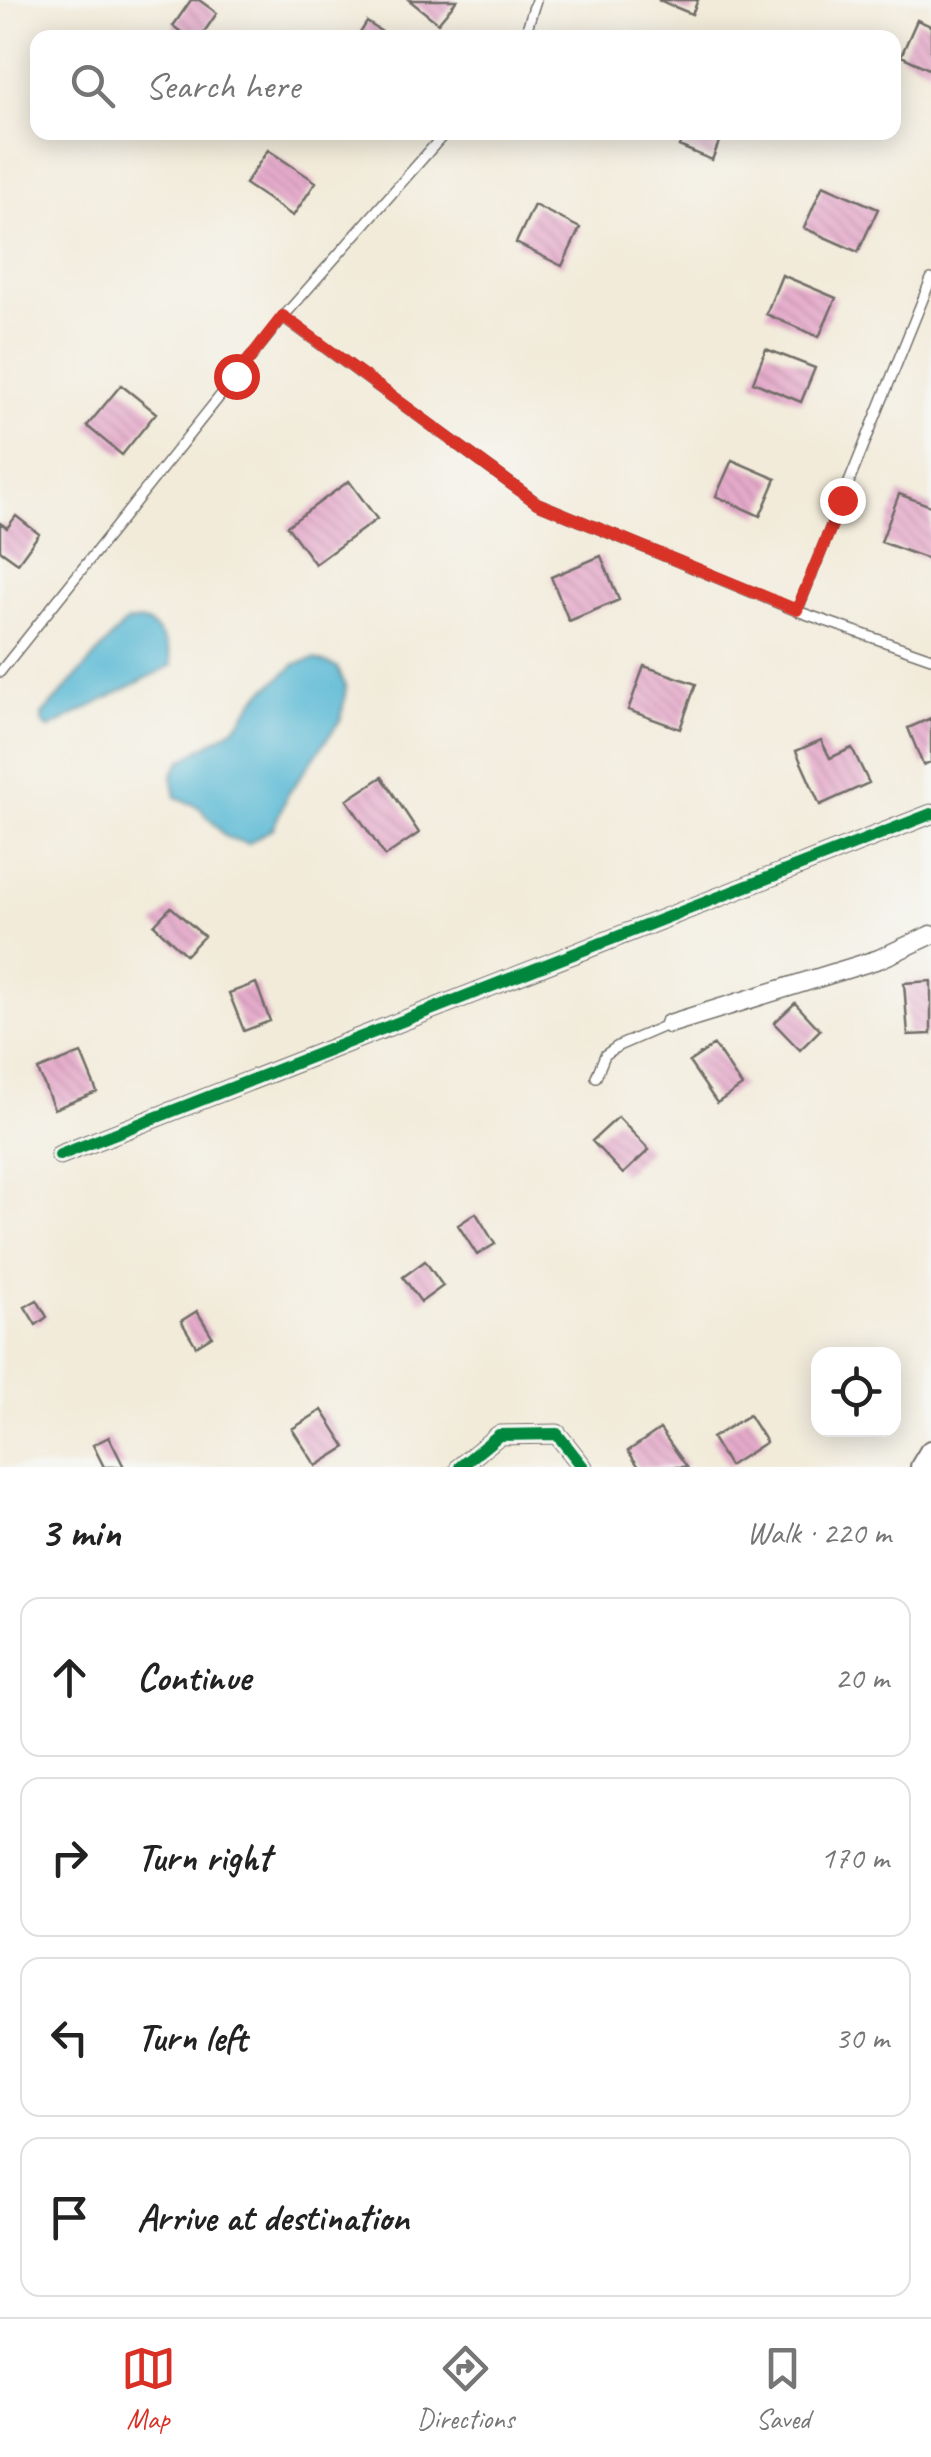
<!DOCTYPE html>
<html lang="en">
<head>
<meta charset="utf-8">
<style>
  body { margin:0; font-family:Caveat,sans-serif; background:#f6f6f6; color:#222 }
  .controls { position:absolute; right:30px; bottom:30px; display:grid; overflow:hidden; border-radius:20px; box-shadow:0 5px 25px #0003 }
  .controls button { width:90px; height:90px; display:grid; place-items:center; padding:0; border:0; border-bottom:2px solid #e0e0e0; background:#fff; color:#222; font:50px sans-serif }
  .stop { position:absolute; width:30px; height:30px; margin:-22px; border:8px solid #d93025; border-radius:50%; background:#fff }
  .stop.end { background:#d93025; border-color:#fff; box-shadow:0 2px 10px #0008 }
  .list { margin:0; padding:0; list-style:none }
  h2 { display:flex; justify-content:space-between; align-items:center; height:130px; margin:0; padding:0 40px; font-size:42px }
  h2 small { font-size:32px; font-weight:400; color:#767676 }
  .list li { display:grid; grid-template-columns:65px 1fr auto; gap:30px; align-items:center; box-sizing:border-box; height:160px; margin:0 20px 20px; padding:0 20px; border:2px solid #e0e0e0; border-radius:20px }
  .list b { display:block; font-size:38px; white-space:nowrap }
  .list em { font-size:32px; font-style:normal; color:#767676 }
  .icon { flex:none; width:55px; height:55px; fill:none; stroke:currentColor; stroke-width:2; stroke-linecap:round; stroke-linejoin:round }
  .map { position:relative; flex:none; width:931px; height:1467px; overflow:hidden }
  .search { position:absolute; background:#fff; box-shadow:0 5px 25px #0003; left:30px; right:30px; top:30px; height:110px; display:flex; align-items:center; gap:25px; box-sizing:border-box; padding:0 35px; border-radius:20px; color:#767676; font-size:38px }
  .sheet { height:850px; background:#fff }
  nav { display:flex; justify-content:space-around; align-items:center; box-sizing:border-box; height:140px; border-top:2px solid #e0e0e0; background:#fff; font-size:28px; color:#767676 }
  nav a { display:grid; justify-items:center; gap:5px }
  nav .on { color:#d93025 }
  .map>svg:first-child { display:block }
  .water { fill:#56b8d4; stroke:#407280; stroke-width:2.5 }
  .building { fill:url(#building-back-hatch) }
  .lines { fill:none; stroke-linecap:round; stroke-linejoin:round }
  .service-casing { stroke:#716e68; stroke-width:12 }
  .minor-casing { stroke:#716e68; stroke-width:21 }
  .tertiary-casing { stroke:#716e68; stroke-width:26 }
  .service { stroke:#fff; stroke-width:9 }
  .minor { stroke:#fff; stroke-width:18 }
  .tertiary { stroke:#fff; stroke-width:22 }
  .cycleway-casing { stroke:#f6f6f2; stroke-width:19 }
  .cycleway { stroke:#00873e; stroke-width:12 }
  .route { stroke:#d93025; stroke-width:12 }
</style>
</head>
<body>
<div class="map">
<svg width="931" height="1467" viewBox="0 0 931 1467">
  <defs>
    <pattern id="building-back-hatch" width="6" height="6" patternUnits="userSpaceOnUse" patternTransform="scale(2.5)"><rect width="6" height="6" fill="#e5aaca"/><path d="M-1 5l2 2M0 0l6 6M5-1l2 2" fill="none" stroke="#c592ae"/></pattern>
  </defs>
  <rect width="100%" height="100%" fill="#f6f6f2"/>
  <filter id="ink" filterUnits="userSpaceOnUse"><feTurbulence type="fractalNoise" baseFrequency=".01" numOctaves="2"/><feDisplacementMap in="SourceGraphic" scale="20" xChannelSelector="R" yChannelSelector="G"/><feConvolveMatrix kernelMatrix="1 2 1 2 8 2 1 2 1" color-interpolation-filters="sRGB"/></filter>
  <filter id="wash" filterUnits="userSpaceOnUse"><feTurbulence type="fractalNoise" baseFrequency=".0048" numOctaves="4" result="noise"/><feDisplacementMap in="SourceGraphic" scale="40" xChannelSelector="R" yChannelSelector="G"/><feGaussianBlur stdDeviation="2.25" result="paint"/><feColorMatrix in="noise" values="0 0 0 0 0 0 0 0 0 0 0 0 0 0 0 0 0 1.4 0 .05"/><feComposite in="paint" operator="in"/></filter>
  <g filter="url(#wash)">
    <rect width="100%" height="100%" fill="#f2ebda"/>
    <path class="water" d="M126,622C132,622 138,620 144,622C160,628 170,650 172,665L49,728L43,724L42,715Z
      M314,659L337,667L346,687L341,719L288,794L273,828L248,844L226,837L199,807L176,797L172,775L181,761L235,728L257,697L296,664Z"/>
    <g id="blocks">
      <path class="building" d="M191,0H199L217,13L200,38H189L173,26Z
        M409,0H457L438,23Z
        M658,0H698L692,14Z
        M917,20L931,26V70L901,56Z
        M367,22L391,38H357Z
        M685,132H723L712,160L679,146Z
        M268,150L316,182L293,216L245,184Z
        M823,185L878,209L858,252L804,228Z
        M534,205L580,228L562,266L516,243Z
        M782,275L836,298L819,337L766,314Z
        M766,349L815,368L801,402L753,382Z
        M121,385L156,413L122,455L87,426Z
        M732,460L776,479L760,516L716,496Z
        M349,481L377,519L315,564L287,526Z
        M899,494L931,506V560L881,542Z
        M16,516L39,534L18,563L0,550V523L7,528Z
        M601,556L619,600L569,621L551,577Z
        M644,666L696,684L680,729L628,710Z
        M931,718V762L923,765L908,728Z
        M821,740L830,758L852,748L869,783L820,805L796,751Z
        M382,777L419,833L385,856L347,800Z
        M171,907L204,936L186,955L154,925Z
        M931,981V1034L908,1035L904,983Z
        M256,983L270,1021L244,1031L229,993Z
        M795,1003L820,1030L800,1050L774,1023Z
        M714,1045L742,1086L717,1103L689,1062Z
        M81,1053L97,1092L54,1109L38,1070Z
        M618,1117L649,1150L623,1174L592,1141Z
        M476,1213L495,1244L477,1255L458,1225Z
        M425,1261L443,1286L421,1302L403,1277Z
        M37,1300L47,1317L36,1325L25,1307Z
        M197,1311L212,1336L196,1346L181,1321Z
        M322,1410L346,1447L316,1466L292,1429Z
        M749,1415L766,1442L729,1466L712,1438Z
        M660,1429L687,1467H639L628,1451Z
        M109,1437L124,1467H104L93,1445Z"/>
    </g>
  </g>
  <g filter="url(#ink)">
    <use href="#blocks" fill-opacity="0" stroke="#716e68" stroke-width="2.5"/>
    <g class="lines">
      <g class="service-casing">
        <path id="service" d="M524,38L536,0
          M283,317L537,503L797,611L931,658
          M797,611L931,279
          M0,672L283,317L446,132
          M596,1077L605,1055L618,1046L669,1024"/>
      </g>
      <g class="minor-casing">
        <path id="minor" d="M669,1024L879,959L931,935
          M60,1155L931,814
          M460,1467L499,1435L557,1434L583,1467"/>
      </g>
      <g class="tertiary-casing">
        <path id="tertiary" d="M922,1467L931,1452"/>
      </g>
      <use href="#service" class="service"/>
      <use href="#minor" class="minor"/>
      <use href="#tertiary" class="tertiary"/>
      <g class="cycleway-casing">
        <path id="cycleway" d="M60,1155L931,814
          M460,1467L499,1435L557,1434L583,1467"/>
      </g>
      <use href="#cycleway" class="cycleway"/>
    </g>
  </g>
  <g class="lines" filter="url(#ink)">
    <path class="route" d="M236,376L283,316L537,503L797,610L842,500"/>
  </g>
</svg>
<div class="controls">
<button><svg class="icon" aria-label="locate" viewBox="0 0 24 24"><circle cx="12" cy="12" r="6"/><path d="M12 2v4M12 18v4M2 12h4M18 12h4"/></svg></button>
</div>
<div class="stop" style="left:236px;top:376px"></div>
<div class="stop end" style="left:842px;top:500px"></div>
<div class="search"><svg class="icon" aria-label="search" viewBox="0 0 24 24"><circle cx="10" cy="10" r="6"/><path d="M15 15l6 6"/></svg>Search here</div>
</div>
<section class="sheet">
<h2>3 min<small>Walk · 220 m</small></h2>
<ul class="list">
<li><svg class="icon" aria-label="ahead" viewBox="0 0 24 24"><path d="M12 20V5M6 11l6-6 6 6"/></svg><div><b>Continue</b></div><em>20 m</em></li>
<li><svg class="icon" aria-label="right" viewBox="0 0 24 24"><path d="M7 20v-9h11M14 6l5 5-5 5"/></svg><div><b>Turn right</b></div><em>170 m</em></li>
<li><svg class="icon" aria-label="left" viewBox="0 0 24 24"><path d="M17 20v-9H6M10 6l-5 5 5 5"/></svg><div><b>Turn left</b></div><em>30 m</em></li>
<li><svg class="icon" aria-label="arrive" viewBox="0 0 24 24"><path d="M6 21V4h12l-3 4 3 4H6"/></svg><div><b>Arrive at destination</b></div></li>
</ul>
</section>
<nav>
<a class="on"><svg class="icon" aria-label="map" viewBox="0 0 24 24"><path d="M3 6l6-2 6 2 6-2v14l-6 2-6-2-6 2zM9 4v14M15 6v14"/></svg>Map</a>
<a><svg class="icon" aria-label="directions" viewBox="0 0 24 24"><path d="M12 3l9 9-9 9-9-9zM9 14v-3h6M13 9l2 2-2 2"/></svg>Directions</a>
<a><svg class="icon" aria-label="saved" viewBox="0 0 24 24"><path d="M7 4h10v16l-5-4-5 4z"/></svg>Saved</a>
</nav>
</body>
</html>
